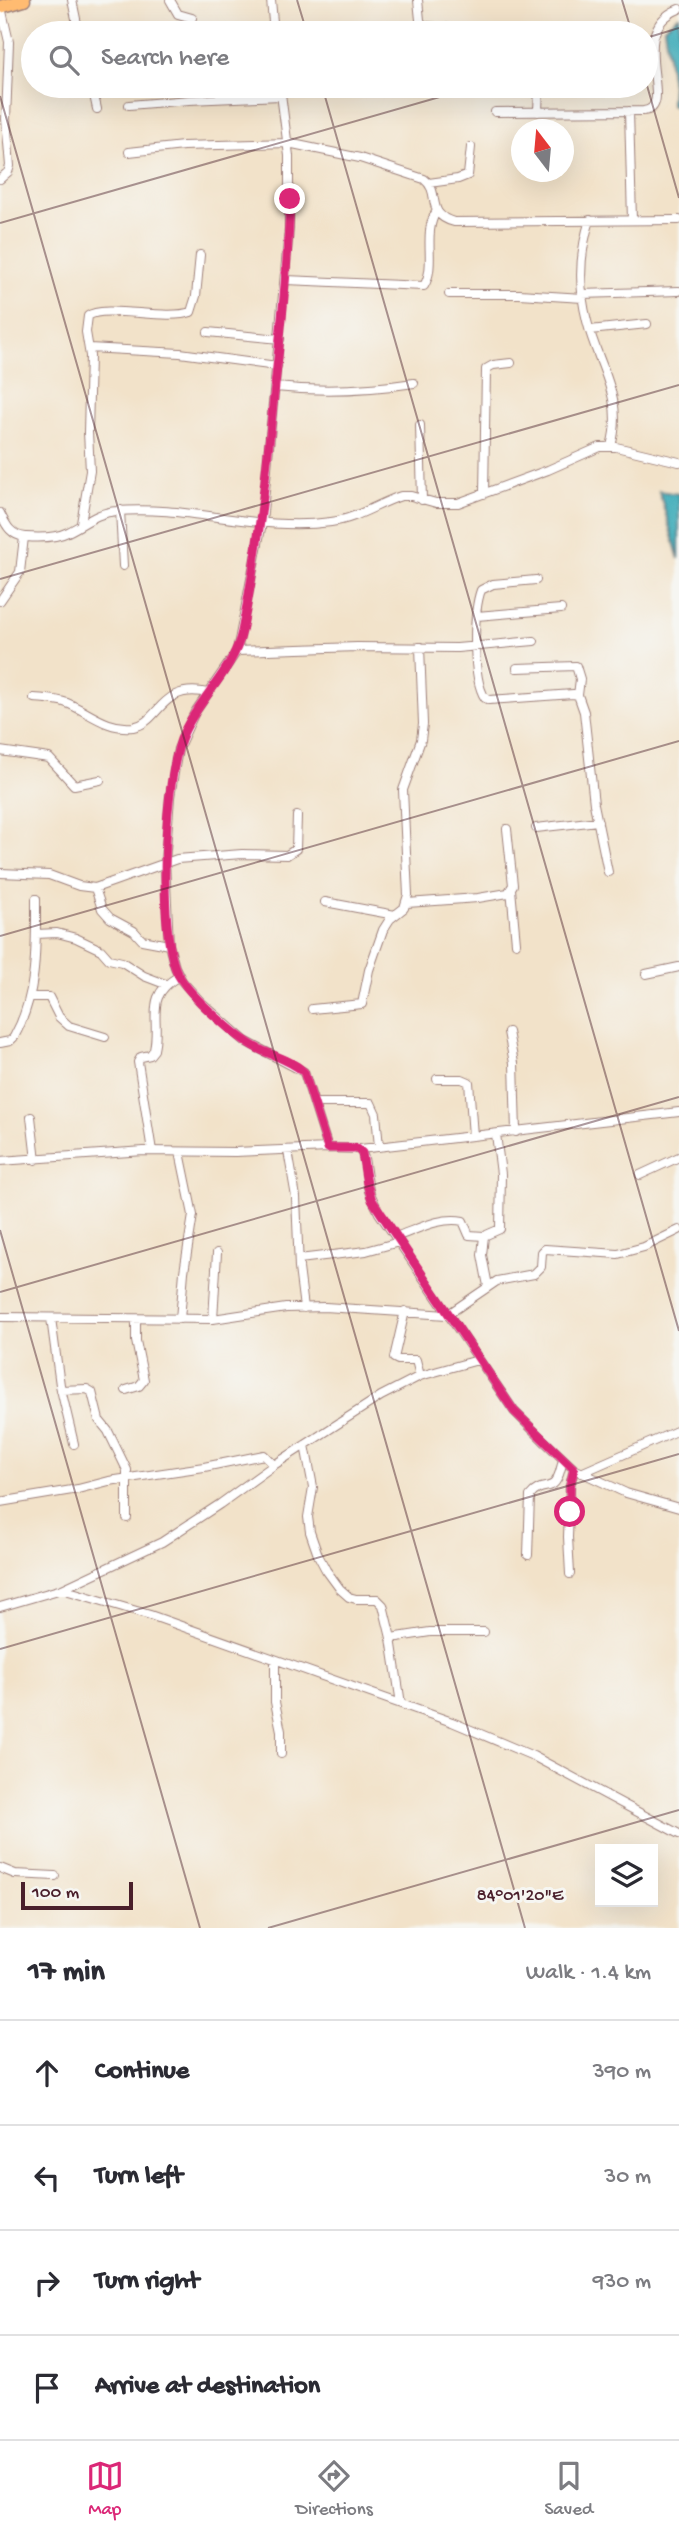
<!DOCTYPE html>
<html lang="en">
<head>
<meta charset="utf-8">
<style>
  body { margin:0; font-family:"Gochi Hand",sans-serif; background:#f2f2f3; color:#2b2b33 }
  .controls { position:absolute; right:21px; bottom:21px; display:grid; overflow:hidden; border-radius:0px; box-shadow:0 7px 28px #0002 }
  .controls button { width:63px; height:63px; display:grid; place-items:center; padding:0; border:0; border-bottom:2px solid #e1e1e2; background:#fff; color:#2b2b33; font:35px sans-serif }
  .compass { position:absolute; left:511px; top:119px; width:63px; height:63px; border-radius:50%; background:#fff; box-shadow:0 7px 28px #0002; rotate:344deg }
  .scale { position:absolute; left:21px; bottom:18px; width:112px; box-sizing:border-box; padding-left:7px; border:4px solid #4a1f2b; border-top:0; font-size:19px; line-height:24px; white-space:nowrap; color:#4a1f2b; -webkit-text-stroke:5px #f6f6f2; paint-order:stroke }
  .stop { position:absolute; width:21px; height:21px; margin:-16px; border:5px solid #db2777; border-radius:50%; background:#fff }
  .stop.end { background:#db2777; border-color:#fff; box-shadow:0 2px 7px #0008 }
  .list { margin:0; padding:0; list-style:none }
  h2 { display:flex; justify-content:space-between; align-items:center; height:91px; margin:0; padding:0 28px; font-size:30px }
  h2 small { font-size:23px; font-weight:400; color:#7c7c81 }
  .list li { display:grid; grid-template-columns:46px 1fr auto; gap:21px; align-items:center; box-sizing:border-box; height:105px; padding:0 28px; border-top:2px solid #e1e1e2 }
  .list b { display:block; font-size:26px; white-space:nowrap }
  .list em { font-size:23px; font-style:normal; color:#7c7c81 }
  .icon { flex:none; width:38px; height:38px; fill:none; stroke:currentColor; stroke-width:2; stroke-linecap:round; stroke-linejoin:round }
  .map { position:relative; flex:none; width:679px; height:1928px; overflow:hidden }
  .search { position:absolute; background:#fff; box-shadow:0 7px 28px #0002; left:21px; right:21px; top:21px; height:77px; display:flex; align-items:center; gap:18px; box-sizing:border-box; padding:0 24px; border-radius:38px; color:#7c7c81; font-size:26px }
  .sheet { height:511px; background:#fff }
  nav { display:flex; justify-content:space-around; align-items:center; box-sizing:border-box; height:98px; border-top:2px solid #e1e1e2; background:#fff; font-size:19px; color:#7c7c81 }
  nav a { display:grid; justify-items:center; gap:4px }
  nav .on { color:#db2777 }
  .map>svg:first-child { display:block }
  .water { fill:#3cacb9; stroke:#436672; stroke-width:2 }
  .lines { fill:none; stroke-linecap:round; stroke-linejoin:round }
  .minor-casing { stroke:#9e807a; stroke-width:10 }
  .trunk-casing { stroke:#9e807a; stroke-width:15 }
  .minor { stroke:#fff; stroke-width:8 }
  .trunk { stroke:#ffbb71; stroke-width:12 }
  .route { stroke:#db2777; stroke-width:9 }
  .ticks { fill:none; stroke:#4a1f2b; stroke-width:2; stroke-opacity:0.45 }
  .ticks-label { font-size:18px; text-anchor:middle; fill:#4a1f2b; stroke:#f6f6f2; stroke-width:6; stroke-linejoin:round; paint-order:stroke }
</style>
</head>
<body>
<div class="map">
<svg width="679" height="1928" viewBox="0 0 679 1928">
  <rect width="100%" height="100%" fill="#f6f6f2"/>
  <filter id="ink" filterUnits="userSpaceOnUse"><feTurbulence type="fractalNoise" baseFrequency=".0143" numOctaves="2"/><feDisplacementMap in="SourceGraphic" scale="14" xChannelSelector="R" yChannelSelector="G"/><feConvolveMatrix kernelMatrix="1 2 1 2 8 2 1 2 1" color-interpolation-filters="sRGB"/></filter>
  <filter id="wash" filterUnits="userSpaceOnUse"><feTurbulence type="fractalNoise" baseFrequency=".00686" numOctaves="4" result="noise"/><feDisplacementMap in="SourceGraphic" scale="28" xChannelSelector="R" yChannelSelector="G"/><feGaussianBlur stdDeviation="1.57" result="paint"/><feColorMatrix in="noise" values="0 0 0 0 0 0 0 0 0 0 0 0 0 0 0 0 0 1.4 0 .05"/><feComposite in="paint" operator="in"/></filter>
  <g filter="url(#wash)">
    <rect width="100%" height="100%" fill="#f2e2c9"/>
    <path class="water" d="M679,16V108L671,105L672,85L664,27Z
      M659,491L679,494V559Z"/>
  </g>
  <g filter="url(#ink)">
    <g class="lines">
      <g class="minor-casing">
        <path id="minor" d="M72,0L79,33
          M170,0L178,14L192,18
          M271,0L274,33
          M418,0L420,20L423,26L449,28L465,33
          M92,86L97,109
          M280,86L289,156V229L262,523L237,651L195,712L178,749L170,797L165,862L169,945L175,967L182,981L201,1002L245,1041L304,1072L328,1148
          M129,105L189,100L281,96
          M629,111L632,220
          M495,112L643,111C679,109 623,31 679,9
          M538,112L539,86
          M129,152L183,146L288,143L360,158L424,179C442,193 424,214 454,222L679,220
          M0,179L8,172L10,166L6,119L9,42L1,7
          M429,183L458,179L468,175L471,147
          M590,220C579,254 578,286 587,321C598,366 625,397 611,446
          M286,280L424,286C437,264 422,235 436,212
          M449,294H519L583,298
          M582,294L679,291
          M590,330L647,324
          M208,332L280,339
          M89,348L180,353L277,366
          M275,387C322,392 368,390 414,383
          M420,425L422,500
          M484,494L486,369L493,365L511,363
          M120,510L123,566
          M0,513C6,525 11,536 26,537C39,538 56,538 68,532C85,524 97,512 117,511C188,505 259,532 331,522C356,519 377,504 401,496H411L436,503H458L548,470L600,447H616L679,462
          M81,523L90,471L88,432L90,356L86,332L88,316C104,304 166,321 191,312L196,296L200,255
          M536,580L493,584L481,590C473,612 472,679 485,698L489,700L573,694L578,695L584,712L594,804L608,872
          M0,601L20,572L24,537
          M477,616L561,609
          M237,651L357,647L457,648L534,641
          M517,668L576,666L580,679L578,695
          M34,698C45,699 57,699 67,703C89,712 107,730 133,727C160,723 160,682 208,693
          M0,751L49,758L74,785L100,780
          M536,828L598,821
          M0,873L49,875L79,886L95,888L177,859L242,854L287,855L296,849L297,816
          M95,888L102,909L110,918L134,931L142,940L169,945
          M511,889L516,943
          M325,902L395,915
          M407,903L478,898L508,893L513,885L507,829
          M36,934L57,933L76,938L101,950L109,959L122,962L144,976L165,984
          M646,974L679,967
          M30,997H49L59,1017L69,1026L105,1037
          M312,1009L362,1004L369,970L383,930L390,919L404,908L408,895L403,790L421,740L423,724L420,647
          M508,1032L514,1063L516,1132
          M0,1043L10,1041L14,1037C38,994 36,947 36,899
          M437,1079H462L469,1082L473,1136
          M316,1103H371L376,1114L379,1147
          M31,1117L36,1160
          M360,1149L679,1112
          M152,1151L138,1062L141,1057L150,1055L154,1050C161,1017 143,997 179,976
          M288,1151L296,1197L299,1268L304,1308
          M180,1152L193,1215L184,1272L180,1319
          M0,1161L144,1151L235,1152L328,1148L360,1149L364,1158L369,1191L379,1213L514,1411L543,1440L574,1469L626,1493L679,1508
          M640,1175L679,1157
          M395,1237C416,1230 441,1216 463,1221L469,1235L484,1236
          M299,1259L366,1251L399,1242
          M488,1286L482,1255L484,1236L500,1229L501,1174L496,1134
          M405,1311L394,1358L398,1360H416L420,1376
          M0,1317L213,1319L286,1308L325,1307L447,1315L497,1281L534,1274L541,1267L542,1252L545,1249L618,1254L644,1247L679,1230
          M51,1318L60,1385L74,1444
          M213,1319L217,1253
          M61,1390L87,1389L92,1392L99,1420L108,1431L127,1470V1518
          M126,1390L139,1386L144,1380L136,1341V1320
          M305,1445L313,1487L308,1517L310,1532L318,1555L326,1570L340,1589L349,1597L356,1599H377L383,1605L391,1638
          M581,1473L679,1430
          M0,1502L78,1489L109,1481L204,1467L264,1455L274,1465
          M528,1555L530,1496C545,1477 555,1501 563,1459
          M570,1574L568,1537L570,1486L574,1469
          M62,1589L150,1615L452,1722L533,1756L679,1834
          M0,1607L62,1589L162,1542L220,1504L274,1465L381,1396L420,1376L478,1360
          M275,1660V1702L281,1731V1754
          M401,1704L391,1638L430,1632H484
          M0,1868L15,1874L55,1876"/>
      </g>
      <g class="trunk-casing">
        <path id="trunk" d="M0,7L24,0"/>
      </g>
      <use href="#minor" class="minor"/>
      <use href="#trunk" class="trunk"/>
    </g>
  </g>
  <g class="lines" filter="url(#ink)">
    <path class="route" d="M290,199C288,265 281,330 274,395C266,474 258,553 242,631C234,670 201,696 184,732C164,774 157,929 177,972C187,994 236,1037 257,1048C273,1056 291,1060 304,1072L328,1148H356L362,1153L367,1184L372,1200L514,1411L574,1469L570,1486V1512"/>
  </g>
  <path class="ticks" d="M297,0L307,33M622,0L632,33M646,38L679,28M646,82L679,198M322,86L679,1331M0,96L525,1928M0,223L478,86M0,579L679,385M0,936L679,741M0,1230L200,1928M0,1292L679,1097M0,1649L679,1454M268,1928L679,1810"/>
  <g class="ticks-label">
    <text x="520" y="1900">84°01'20"E</text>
  </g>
</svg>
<div class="controls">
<button><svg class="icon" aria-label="layers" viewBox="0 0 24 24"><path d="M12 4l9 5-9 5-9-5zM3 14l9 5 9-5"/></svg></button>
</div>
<svg class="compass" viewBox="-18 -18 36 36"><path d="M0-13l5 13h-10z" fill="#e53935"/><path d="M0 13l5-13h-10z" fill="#7c7c81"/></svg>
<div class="scale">100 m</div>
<div class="stop" style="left:570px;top:1512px"></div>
<div class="stop end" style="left:290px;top:199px"></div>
<div class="search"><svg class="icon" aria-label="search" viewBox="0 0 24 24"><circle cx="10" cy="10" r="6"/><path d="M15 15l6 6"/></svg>Search here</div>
</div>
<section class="sheet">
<h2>17 min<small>Walk · 1.4 km</small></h2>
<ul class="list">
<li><svg class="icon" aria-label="ahead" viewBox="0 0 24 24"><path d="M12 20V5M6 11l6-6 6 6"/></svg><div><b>Continue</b></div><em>390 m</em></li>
<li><svg class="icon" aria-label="left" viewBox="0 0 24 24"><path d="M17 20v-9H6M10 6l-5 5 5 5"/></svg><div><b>Turn left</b></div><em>30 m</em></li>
<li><svg class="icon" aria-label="right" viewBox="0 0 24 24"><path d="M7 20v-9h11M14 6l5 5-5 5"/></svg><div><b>Turn right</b></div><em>930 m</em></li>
<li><svg class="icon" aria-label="arrive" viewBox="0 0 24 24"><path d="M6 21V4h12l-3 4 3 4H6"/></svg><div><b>Arrive at destination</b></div></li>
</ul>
</section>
<nav>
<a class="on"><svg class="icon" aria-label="map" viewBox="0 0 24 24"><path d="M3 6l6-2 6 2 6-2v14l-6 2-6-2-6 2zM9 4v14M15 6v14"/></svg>Map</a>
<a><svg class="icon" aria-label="directions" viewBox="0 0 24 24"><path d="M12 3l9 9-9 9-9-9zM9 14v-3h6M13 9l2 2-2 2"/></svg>Directions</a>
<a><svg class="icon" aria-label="saved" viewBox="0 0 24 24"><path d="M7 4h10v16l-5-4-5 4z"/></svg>Saved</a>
</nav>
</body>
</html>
